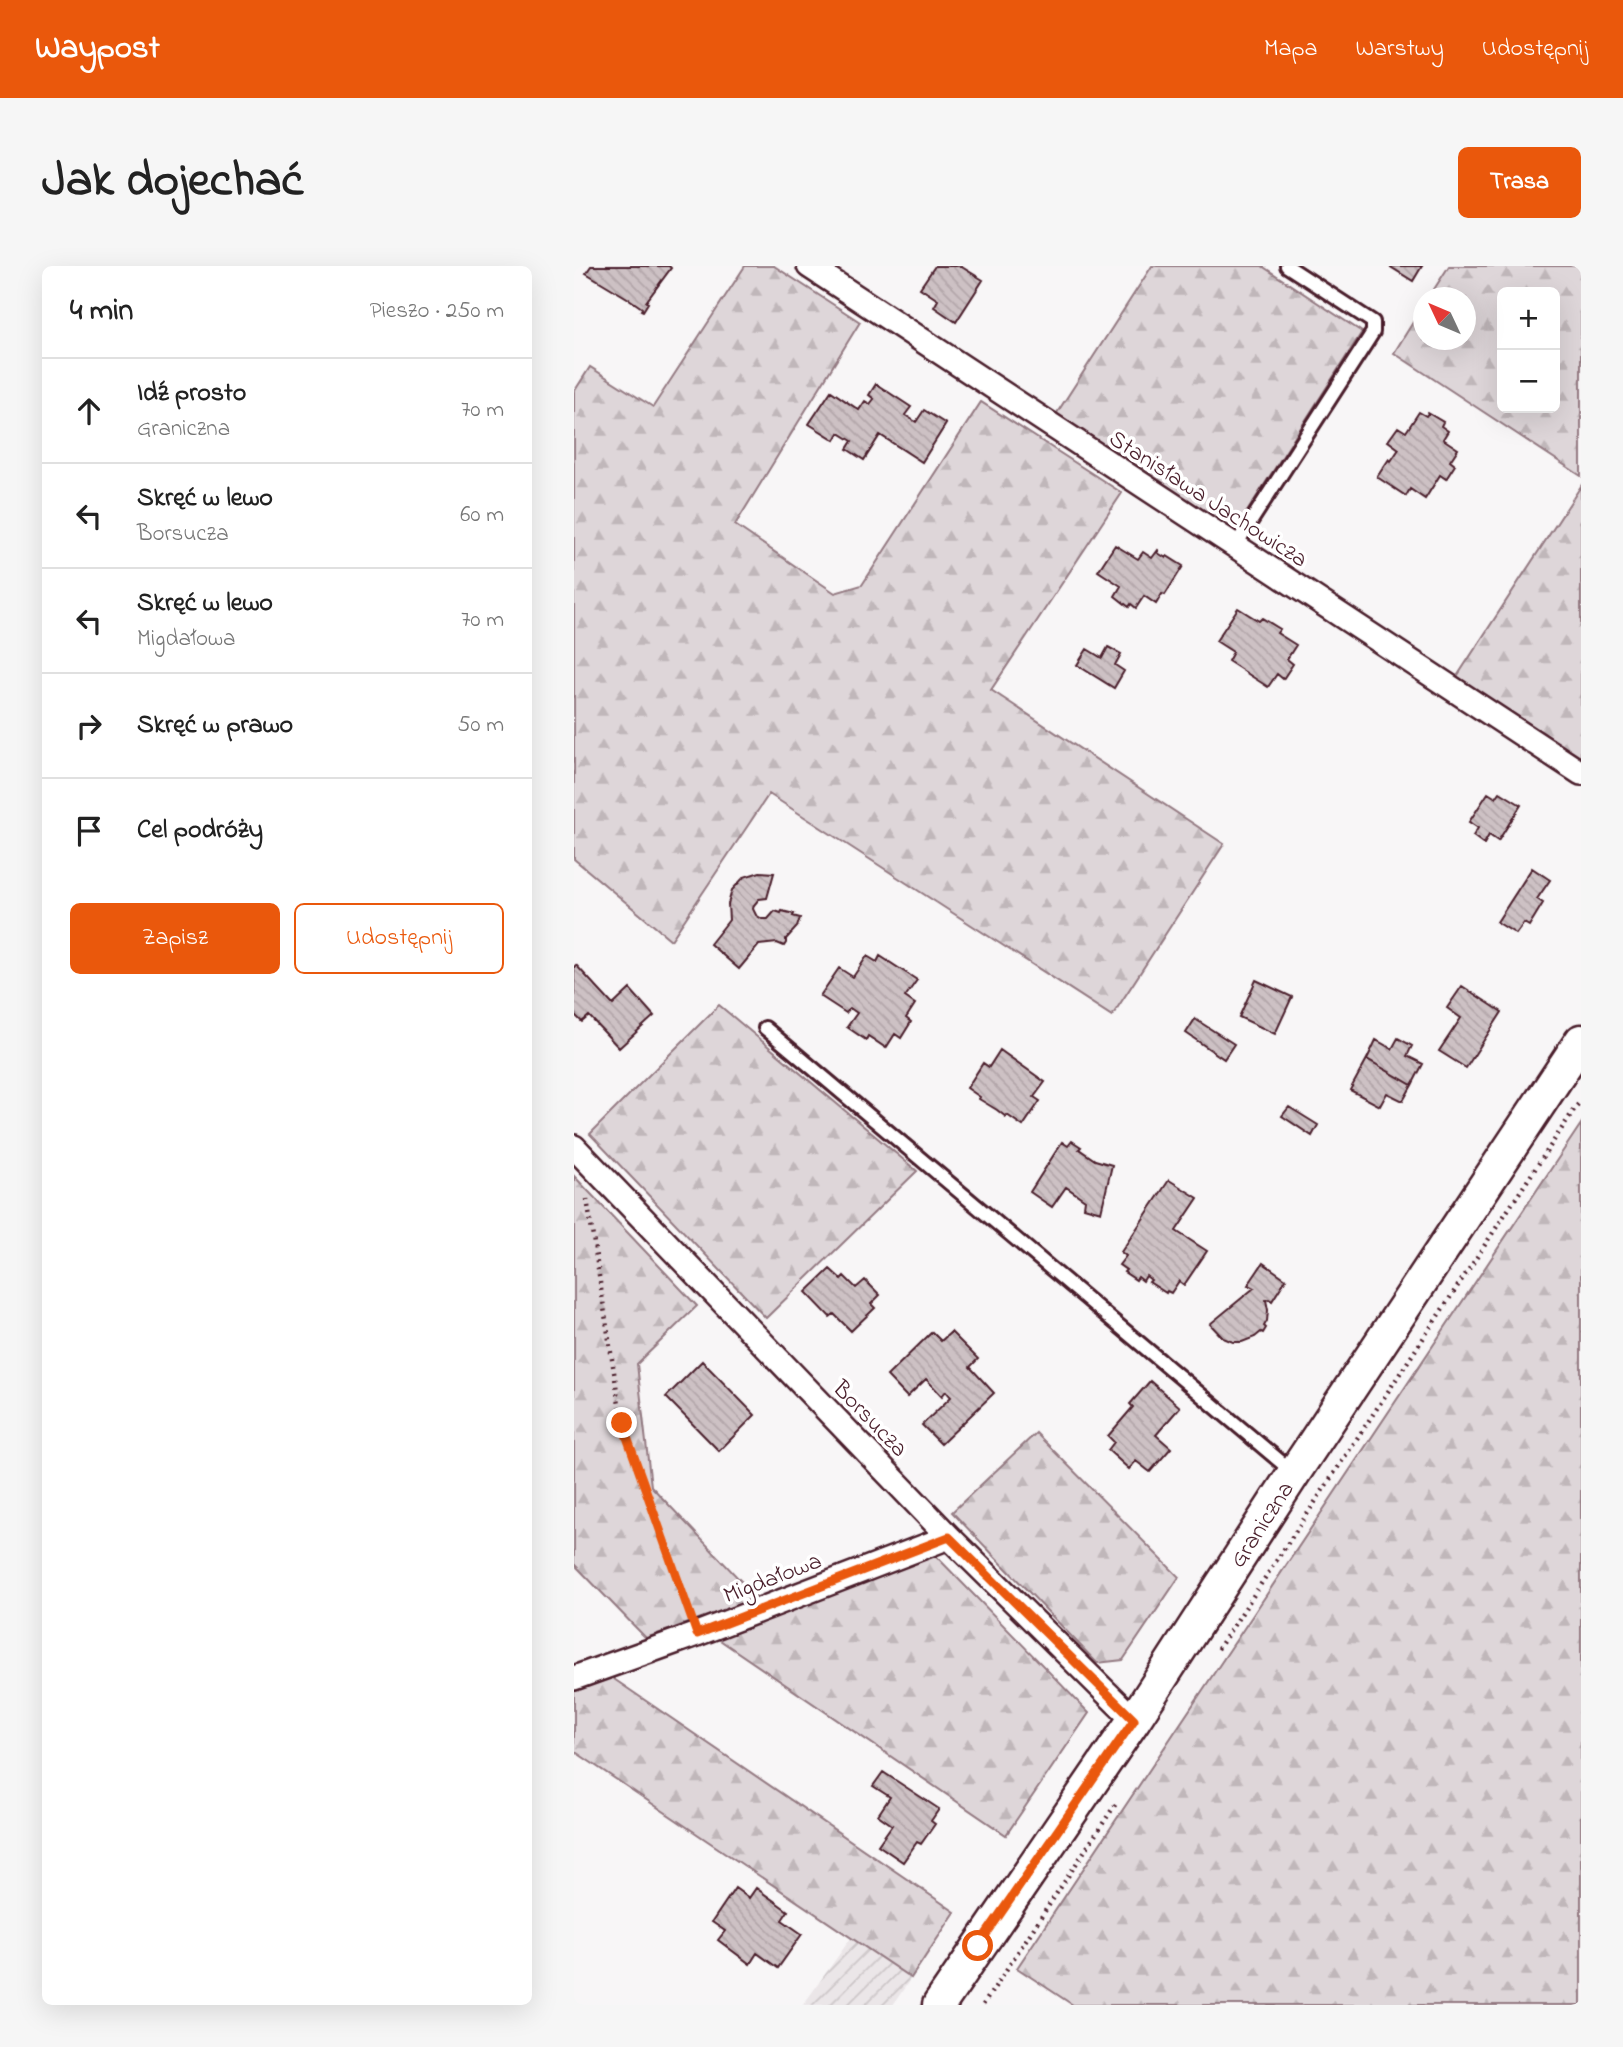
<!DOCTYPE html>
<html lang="pl">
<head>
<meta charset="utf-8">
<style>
  body { margin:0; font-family:"Indie Flower",sans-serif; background:#f6f6f6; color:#222 }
  .controls { position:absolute; right:21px; top:21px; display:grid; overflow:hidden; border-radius:10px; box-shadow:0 7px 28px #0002 }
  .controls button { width:63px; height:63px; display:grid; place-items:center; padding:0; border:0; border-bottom:2px solid #e0e0e0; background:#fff; color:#222; font:35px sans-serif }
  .compass { position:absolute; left:839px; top:21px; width:63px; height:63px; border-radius:50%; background:#fff; box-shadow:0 7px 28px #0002; rotate:314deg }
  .stop { position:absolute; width:21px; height:21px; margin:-16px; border:5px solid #ea580c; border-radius:50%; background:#fff }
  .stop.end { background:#ea580c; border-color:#fff; box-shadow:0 2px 7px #0008 }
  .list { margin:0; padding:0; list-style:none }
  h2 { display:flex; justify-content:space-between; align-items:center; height:91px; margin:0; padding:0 28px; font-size:30px }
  h2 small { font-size:23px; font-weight:400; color:#767676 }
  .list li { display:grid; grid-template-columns:46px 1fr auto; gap:21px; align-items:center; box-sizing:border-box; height:105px; padding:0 28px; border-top:2px solid #e0e0e0 }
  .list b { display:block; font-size:26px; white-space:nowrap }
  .list p { margin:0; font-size:23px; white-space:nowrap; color:#767676 }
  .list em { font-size:23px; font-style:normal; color:#767676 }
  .actions { display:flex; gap:14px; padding:21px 28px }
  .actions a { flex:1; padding:16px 0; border:2px solid #ea580c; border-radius:10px; text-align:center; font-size:24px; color:#ea580c }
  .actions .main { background:#ea580c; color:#fff }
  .icon { flex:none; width:38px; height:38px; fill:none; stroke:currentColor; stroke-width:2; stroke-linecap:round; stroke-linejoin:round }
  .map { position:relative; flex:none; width:1007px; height:1739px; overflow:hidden; border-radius:10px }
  header { display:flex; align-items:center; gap:42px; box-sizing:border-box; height:98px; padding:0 35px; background:#ea580c; color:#fff }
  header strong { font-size:33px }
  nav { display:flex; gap:38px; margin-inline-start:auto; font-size:24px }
  .intro { display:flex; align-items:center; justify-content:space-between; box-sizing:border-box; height:168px; padding:0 42px }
  h1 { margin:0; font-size:49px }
  .button { padding:18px 32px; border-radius:10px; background:#ea580c; color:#fff; font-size:24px; font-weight:700 }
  main { display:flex; gap:42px; padding:0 42px }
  aside { flex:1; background:#fff; border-radius:10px; box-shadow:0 7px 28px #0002 }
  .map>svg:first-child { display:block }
  .industrial { fill:url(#industrial-furrows) }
  .forest { fill:url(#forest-firs); stroke:#947a82; stroke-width:2; fill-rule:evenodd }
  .building { fill:url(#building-back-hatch); stroke:#4a1f2b; stroke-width:2 }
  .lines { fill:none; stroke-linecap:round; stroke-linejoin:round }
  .lane-casing { stroke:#4a1f2b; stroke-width:18 }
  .street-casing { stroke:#4a1f2b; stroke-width:28 }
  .secondary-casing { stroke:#4a1f2b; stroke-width:37 }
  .path { stroke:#4a1f2b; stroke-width:4.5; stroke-dasharray:2 5; stroke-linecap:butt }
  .lane { stroke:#fff; stroke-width:12 }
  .street { stroke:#fff; stroke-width:23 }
  .secondary { stroke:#fff; stroke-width:32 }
  .route { stroke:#ea580c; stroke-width:9 }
  .labels { text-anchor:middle; stroke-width:7; stroke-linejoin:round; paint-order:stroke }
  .street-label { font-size:24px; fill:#4a1f2b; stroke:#fff }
</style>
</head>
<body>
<header>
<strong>Waypost</strong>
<nav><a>Mapa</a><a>Warstwy</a><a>Udostępnij</a></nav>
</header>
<div class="intro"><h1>Jak dojechać</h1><a class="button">Trasa</a></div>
<main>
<aside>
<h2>4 min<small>Pieszo · 250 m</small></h2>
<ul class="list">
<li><svg class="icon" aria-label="ahead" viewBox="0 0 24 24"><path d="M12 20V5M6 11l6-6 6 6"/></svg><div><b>Idź prosto</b><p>Graniczna</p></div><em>70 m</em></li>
<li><svg class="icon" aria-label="left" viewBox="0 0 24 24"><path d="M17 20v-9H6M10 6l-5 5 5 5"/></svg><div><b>Skręć w lewo</b><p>Borsucza</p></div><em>60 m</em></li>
<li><svg class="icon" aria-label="left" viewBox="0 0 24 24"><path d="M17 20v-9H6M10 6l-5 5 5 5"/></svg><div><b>Skręć w lewo</b><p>Migdałowa</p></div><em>70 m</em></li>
<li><svg class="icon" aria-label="right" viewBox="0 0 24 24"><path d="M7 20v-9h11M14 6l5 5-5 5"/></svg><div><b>Skręć w prawo</b></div><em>50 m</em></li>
<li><svg class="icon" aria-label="arrive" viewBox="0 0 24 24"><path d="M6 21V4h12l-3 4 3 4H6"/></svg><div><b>Cel podróży</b></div></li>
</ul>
<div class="actions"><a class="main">Zapisz</a><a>Udostępnij</a></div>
</aside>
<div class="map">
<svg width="1007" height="1739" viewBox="0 0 1007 1739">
  <defs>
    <pattern id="industrial-furrows" width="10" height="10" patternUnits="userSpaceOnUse" patternTransform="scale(1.75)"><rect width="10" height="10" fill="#ebe6e8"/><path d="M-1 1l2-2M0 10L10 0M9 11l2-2" fill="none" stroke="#cbc5c7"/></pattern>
    <pattern id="forest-firs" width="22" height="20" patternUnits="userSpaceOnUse" patternTransform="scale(1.75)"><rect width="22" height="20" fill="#ded6d9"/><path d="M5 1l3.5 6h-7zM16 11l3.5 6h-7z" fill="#c0b7ba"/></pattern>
    <pattern id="building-back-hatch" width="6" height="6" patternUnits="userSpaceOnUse" patternTransform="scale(1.75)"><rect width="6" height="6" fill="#cdc1c4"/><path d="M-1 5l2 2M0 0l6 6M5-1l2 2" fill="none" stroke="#b2a5a9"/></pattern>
  </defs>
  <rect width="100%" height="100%" fill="#f8f6f7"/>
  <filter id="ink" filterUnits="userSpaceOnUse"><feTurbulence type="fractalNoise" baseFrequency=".0143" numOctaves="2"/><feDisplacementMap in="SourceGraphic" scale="14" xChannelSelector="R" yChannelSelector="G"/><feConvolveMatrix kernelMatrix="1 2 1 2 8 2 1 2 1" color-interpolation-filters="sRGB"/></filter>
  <g filter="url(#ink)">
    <path class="industrial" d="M277,1672L337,1712L319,1739H229Z"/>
    <path class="forest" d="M171,0H200L286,56L161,259L261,327L288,319L407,136L548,227L417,424L650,578L538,750L195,528L97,674L0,593V126L16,101L79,141Z
      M578,0H688L788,66L660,266L481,150Z
      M875,0H1007V210L820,87L849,40L850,74H892V32L855,31ZM928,26H981V142H928Z
      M1007,220V495L882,412Z
      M145,739L343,905L192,1052L16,868Z
      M1007,858V1739H499L443,1702Z
      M0,910L123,1040L63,1098L77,1220L183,1332L72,1372L0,1298Z
      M462,1167L605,1311L549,1394L523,1397L378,1246Z
      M361,1289L515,1447L432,1569L140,1370Z
      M34,1409L381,1646L337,1712L0,1485V1422Z"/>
    <path class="building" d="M17,0H95L97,2L72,36L74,37L69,45L67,44L68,42L55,33L12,7Z
      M361,0H386L409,14L382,56L360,41L364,34L346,22Z
      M815,0H848L839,15Z
      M302,118L337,141L331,149L342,156L350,144L372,158L348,196L306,169L290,194L273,183L278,175L265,167L261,174L235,158L257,125L285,144L291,135L296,138L300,133L295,129Z
      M845,146L852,150L854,147L869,156L867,160L874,165L869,173L884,183L876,195L881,199L872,213L866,209L851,233L836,223L832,230L803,211L815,193L817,195L825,183L814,175L824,161L832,166Z
      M541,279L564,293L569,286L578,292L584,284L585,285L584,287L592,292L593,290L609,300L591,329L588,328L582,338L570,330L562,342L557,338L555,341L541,330L547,320L524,305Z
      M664,342L685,355L688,352L706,363L703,367L722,379L713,393L719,398L709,413L703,408L694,421L654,395L659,386L642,375Z
      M534,381L547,388L541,399L550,405L540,422L503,399L513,383L528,392Z
      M926,526L947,539L924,575L915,569L910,578L899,570L904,562L895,556L914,527L922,532Z
      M958,602L976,614L963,633L969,637L955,660L950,657L942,668L923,656Z
      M186,606L200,607L193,632L185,633L180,639L179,643L182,649L188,653H194L201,645L207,647L208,645L220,648L219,650L226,652L223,661L212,673V677L210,680L203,677L185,679L165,703L136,678L155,654L154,638L158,624L170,611Z
      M293,690L303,696L306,690L343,714L331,731L341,738L332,752L337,756L327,772L321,768L312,782L294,770L292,774L273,761L283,747L276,742L272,747L246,730L265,702L279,711Z
      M2,699L39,739L56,723L80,750L45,782L15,750L8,756L0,748V701Z
      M682,714L718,731L701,768L665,751Z
      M888,720L928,746L892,802L865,785L887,752L873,742Z
      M621,753L660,778L650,793L612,767Z
      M824,772L838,780L833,790L849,798L838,819L793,793L802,774L818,783Z
      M426,784L471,816L460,831L466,835L449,860L433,849L432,851L423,844L405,833L406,831L393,822L409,797L415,801Z
      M793,793L838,819L829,835L813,827L806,840L776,824Z
      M715,841L744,859L738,870L708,850Z
      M498,875L507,881L505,883L521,894L538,899L527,946L510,941L511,934L492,921L478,941L456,926L488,876L494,880Z
      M595,914L624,932L602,965L633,985L610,1019L605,1015L597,1027L593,1025L592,1027L575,1016L577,1014L572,1010L569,1015L564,1011L562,1014L550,1006L552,1004L545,999L552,990L547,986Z
      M689,997L712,1013L698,1035L695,1033L692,1034L694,1044L693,1055L690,1060L692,1062L689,1067L687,1066L681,1071L668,1076H659L649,1072L636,1058L680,1022L674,1019Z
      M256,1003L267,1013L270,1010L282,1022L291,1014L306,1029L297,1038L301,1042L277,1065L260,1048L256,1051L232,1026Z
      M358,1066L367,1075L377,1066L404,1093L396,1101L420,1127L367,1178L348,1159L377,1131L372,1125L368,1130L352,1113L333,1131L313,1110Z
      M128,1095L181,1149L145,1185L92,1131Z
      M576,1115L606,1141L582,1169L597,1182L576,1206L562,1195L555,1203L534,1184L540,1176L534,1170L559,1141L556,1138Z
      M309,1506L365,1543L357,1555L361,1558L347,1578L343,1576L329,1596L304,1579L318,1559L304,1549L316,1531L299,1520Z
      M161,1622L175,1632L182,1622L214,1645L208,1654L228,1668L204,1702L183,1687L176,1698L144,1674L151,1665L138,1656Z"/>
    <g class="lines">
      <g class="lane-casing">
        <path id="lane" d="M661,280L799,66V56L713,0
          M191,762L720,1207"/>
      </g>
      <g class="street-casing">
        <path id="street" d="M235,0L1007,507
          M0,881L375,1271L560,1454
          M0,1412L123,1368L375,1271"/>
      </g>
      <g class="secondary-casing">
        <path id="secondary" d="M365,1739L560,1454L720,1207L1007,775"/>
      </g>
      <path class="path" d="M998,845L1007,835
        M13,933L48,1157L115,1347
        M644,1383L1000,844
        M409,1739L543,1536"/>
      <use href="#lane" class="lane"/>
      <use href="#street" class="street"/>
      <use href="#secondary" class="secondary"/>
    </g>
  </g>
  <g class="lines" filter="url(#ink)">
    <path class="route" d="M48,1157L123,1368L375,1271L560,1454L404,1680"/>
  </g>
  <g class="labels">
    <g class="street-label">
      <text transform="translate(635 232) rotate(33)" y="8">Stanisława Jachowicza</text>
      <text transform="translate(297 1152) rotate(46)" y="8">Borsucza</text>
      <text transform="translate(687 1258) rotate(-57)" y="8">Graniczna</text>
      <text transform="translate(198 1311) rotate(-21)" y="8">Migdałowa</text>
    </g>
  </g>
</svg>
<div class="controls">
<button>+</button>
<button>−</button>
</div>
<svg class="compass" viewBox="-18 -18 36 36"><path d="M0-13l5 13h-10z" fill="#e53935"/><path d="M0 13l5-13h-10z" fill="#767676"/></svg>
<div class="stop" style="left:404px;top:1680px"></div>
<div class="stop end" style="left:48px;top:1157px"></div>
</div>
</main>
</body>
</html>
